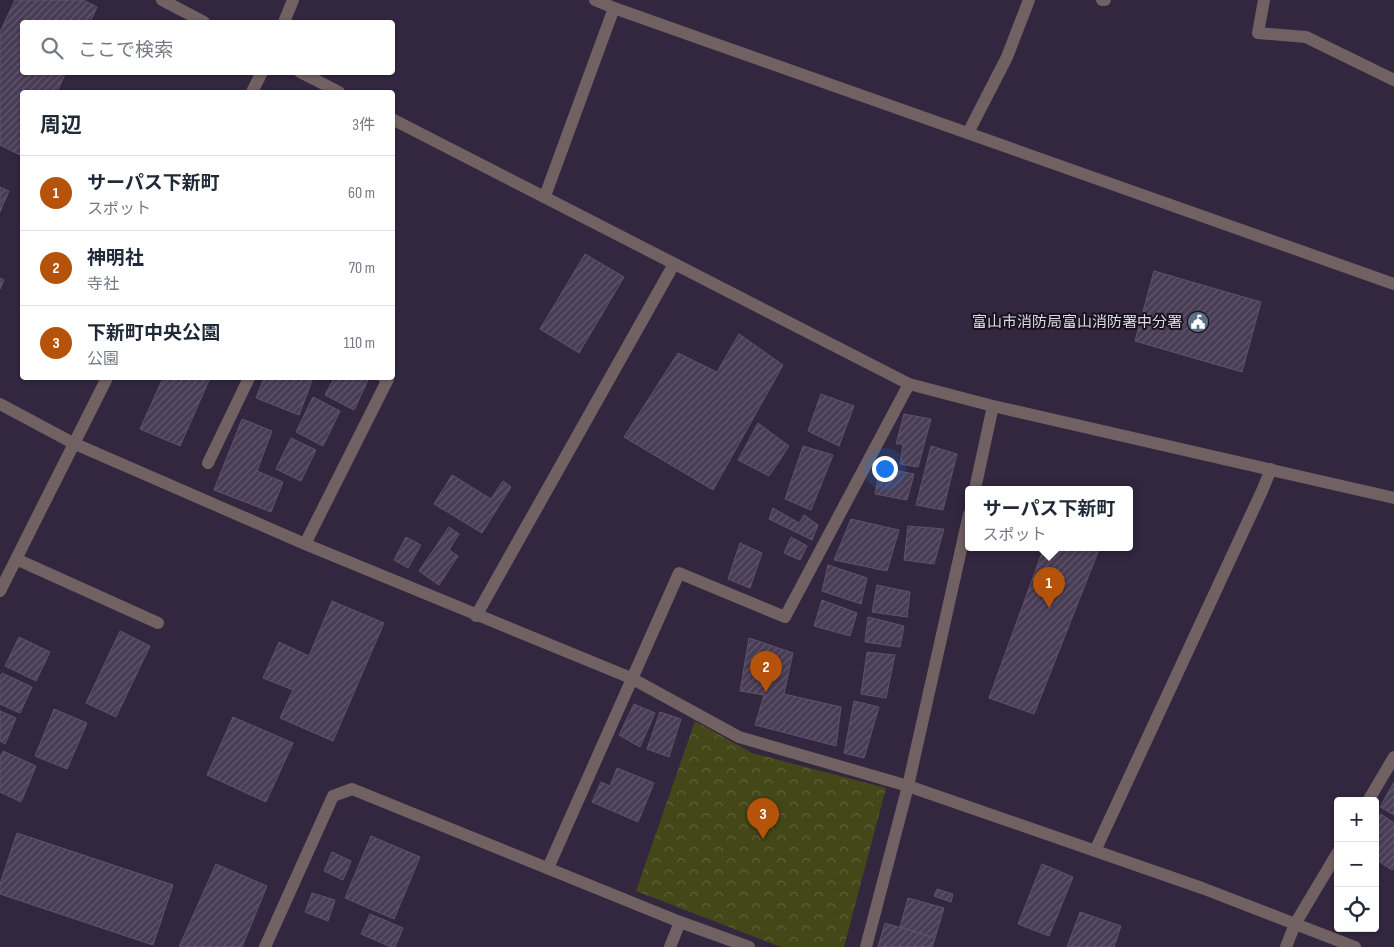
<!DOCTYPE html>
<html lang="ja">
<head>
<meta charset="utf-8">
<style>
  body { margin:0; font-family:"Sofia Sans Condensed","Noto Sans JP",sans-serif; background:#f2f2f3; color:#1f2937 }
  .controls { position:absolute; right:15px; bottom:15px; display:grid; overflow:hidden; border-radius:5px; box-shadow:0 1px 4px #0004 }
  .controls button { width:45px; height:45px; display:grid; place-items:center; padding:0; border:0; border-bottom:1px solid #e0e1e3; background:#fff; color:#1f2937; font:25px sans-serif }
  .you { position:absolute; left:884px; top:468px; width:18px; height:18px; margin:-12px; border:4px solid #fff; border-radius:50%; background:#1a73e8; box-shadow:0 0 0 8px #1a73e833 }
  .badge { display:grid; place-items:center; width:32px; height:32px; border-radius:50%; background:#b45309; color:#fff; font-size:16px; font-weight:700 }
  .pin { position:absolute; translate:-50% -41px; filter:drop-shadow(0 1px 2px #0008) }
  .pin::after { content:''; position:absolute; top:26px; width:18px; height:15px; background:inherit; clip-path:polygon(0 0,100% 0,50% 100%) }
  .popup { position:absolute; left:965px; top:486px; width:168px; height:65px; box-sizing:border-box; display:grid; place-content:center; border-radius:5px; background:#fff; filter:drop-shadow(0 1px 4px #0005); font-size:16px; white-space:nowrap; color:#747a83 }
  .popup b { font-size:19px; color:#1f2937 }
  .popup::after { content:''; position:absolute; left:50%; top:100%; margin-left:-10px; border:10px solid transparent; border-top-color:#fff }
  .list { margin:0; padding:0; list-style:none }
  h2 { display:flex; justify-content:space-between; align-items:center; height:65px; margin:0; padding:0 20px; font-size:21px }
  h2 small { font-size:16px; font-weight:400; color:#747a83 }
  .list li { display:grid; grid-template-columns:32px 1fr auto; gap:15px; align-items:center; box-sizing:border-box; height:75px; padding:0 20px; border-top:1px solid #e0e1e3 }
  .list b { display:block; font-size:19px; white-space:nowrap }
  .list p { margin:0; font-size:16px; white-space:nowrap; color:#747a83 }
  .list em { font-size:16px; font-style:normal; color:#747a83 }
  .icon { flex:none; width:28px; height:28px; fill:none; stroke:currentColor; stroke-width:2; stroke-linecap:round; stroke-linejoin:round }
  .map { position:relative; flex:none; width:1394px; height:947px; overflow:hidden }
  .search { position:absolute; background:#fff; box-shadow:0 1px 4px #0004; left:20px; top:20px; width:375px; height:55px; display:flex; align-items:center; gap:12px; box-sizing:border-box; padding:0 18px; border-radius:5px; color:#747a83; font-size:19px }
  .panel { position:absolute; background:#fff; box-shadow:0 1px 4px #0004; left:20px; top:90px; width:375px; height:290px; border-radius:5px }
  .map>svg:first-child { display:block }
  .forest { fill:url(#forest-crowns) }
  .building { fill:url(#building-hatch); stroke:#5e526c }
  .lines { fill:none; stroke-linecap:round; stroke-linejoin:round }
  .minor { stroke:#716162; stroke-width:12 }
  .tertiary { stroke:#716162; stroke-width:12 }
  .labels { text-anchor:middle; stroke-width:4; stroke-linejoin:round; paint-order:stroke }
  .poi-label { font-size:15px; fill:#ded8e7; stroke:#18131d; text-anchor:end }
</style>
</head>
<body>
<div class="map">
<svg width="1394" height="947" viewBox="0 0 1394 947">
  <defs>
    <pattern id="forest-crowns" width="20" height="18" patternUnits="userSpaceOnUse" patternTransform="scale(1.25)"><rect width="20" height="18" fill="#444718"/><path d="M2 6a3 3 0 1 1 6 0M12 15a3 3 0 1 1 6 0" fill="none" stroke="#5f613a"/></pattern>
    <pattern id="building-hatch" width="6" height="6" patternUnits="userSpaceOnUse" patternTransform="scale(1.25)"><rect width="6" height="6" fill="#493d56"/><path d="M-1 1l2-2M0 6l6-6M5 7l2-2" fill="none" stroke="#63586e"/></pattern>
  </defs>
  <rect width="100%" height="100%" fill="#32273f"/>
  <path class="forest" d="M695,721L752,753L886,788L844,947H781L636,891Z"/>
  <path class="building" d="M15,0H83L97,7L90,22H22V72H66L57,92H22V156L0,145V32Z
    M0,187L9,191L0,212Z
    M585,254L624,277L579,353L540,329Z
    M1154,271L1261,302L1242,372L1135,341Z
    M0,278L4,280L0,289Z
    M739,334L783,365L713,490L624,437L678,353L717,372Z
    M163,378H210L180,446L140,429Z
    M264,378H313L299,415L256,398Z
    M334,378H363L368,380L354,410L325,395Z
    M821,394L854,406L839,446L808,431Z
    M313,397L340,411L323,446L296,432Z
    M904,414L931,419L918,467L900,464L903,444H896Z
    M242,419L272,431L257,471L283,482L271,512L214,490Z
    M758,423L789,446L769,476L738,460Z
    M291,438L316,450L301,481L276,469Z
    M803,446L833,455L811,510L785,499Z
    M931,446L957,454L943,510L916,505Z
    M880,467L914,474L907,500L875,494Z
    M452,475L491,499L503,481L511,487L482,533L434,504Z
    M773,508L799,523L804,515L818,525L812,540L769,519Z
    M851,519L899,530L887,571L834,560Z
    M908,526L944,529L934,564L904,560Z
    M449,527L459,534L449,550L458,556L439,585L419,571Z
    M406,537L421,545L408,568L394,560Z
    M791,537L807,546L800,560L784,553Z
    M740,543L762,553L750,588L728,579Z
    M1044,547H1100L1034,714L989,698Z
    M828,565L867,578L861,604L822,591Z
    M877,585L910,592L907,617L872,612Z
    M822,600L857,613L850,636L814,626Z
    M332,601L384,623L333,741L280,718L293,690L263,678L279,642L309,656Z
    M868,617L904,626L900,647L865,642Z
    M120,631L150,646L116,717L86,703Z
    M19,637L50,652L36,681L5,666Z
    M749,638L793,653L784,694L841,707L836,746L755,725L764,695L740,691Z
    M867,652L895,655L886,698L861,694Z
    M2,673L32,687L20,713L0,704V677Z
    M854,701L879,707L864,758L844,753Z
    M634,704L655,713L640,747L619,735Z
    M54,709L87,723L67,769L35,756Z
    M0,711L16,718L5,744L0,741Z
    M660,712L681,719L669,757L647,749Z
    M233,717L293,743L266,802L207,775Z
    M3,751L36,766L21,802L0,792V757Z
    M617,768L654,783L638,822L592,802L601,782L610,786Z
    M1394,782V815L1380,807Z
    M1381,814L1394,823V867L1392,870L1375,859V822Z
    M17,833L173,885L153,945L0,894V884Z
    M371,836L420,857L394,919L345,898Z
    M332,852L351,861L343,880L324,871Z
    M216,864L267,886L242,947H179Z
    M1042,864L1073,877L1049,936L1018,924Z
    M937,889L953,894L951,902L934,896Z
    M312,893L335,900L328,921L305,912Z
    M908,898L944,908L935,938L900,927Z
    M1080,912L1121,926L1114,947H1067Z
    M370,914L403,928L395,947H391L361,934Z
    M885,923L935,938L932,947H878Z"/>
  <g class="lines">
    <path class="minor" d="M595,0L614,8
      M1102,0H1105
      M1264,0L1258,33L1306,37L1394,80
      M284,22L293,0
      M252,92L262,72
      M968,133L1007,57L1029,0
      M545,196L614,8L1394,284
      M0,404L73,443L305,544L631,678L739,737L908,786L1202,888L1355,947
      M208,463L249,378
      M975,489L993,406
      M305,544L388,379L384,378
      M16,559L158,623
      M0,591L107,378
      M476,616L674,264
      M1368,801L1394,757
      M1095,851L1262,491L1271,469
      M548,868L679,573L785,617L909,384
      M265,947L333,796L352,789L680,922L749,947
      M670,947L680,922
      M866,947L908,786L969,514
      M1286,947L1295,924L1338,852"/>
    <path class="tertiary" d="M162,0L204,22
      M300,72L339,92
      M392,119L909,384L993,406L1394,498"/>
  </g>
  <defs>
    <g id="civic-disc" transform="scale(1.125)"><circle r="9.5" fill="#5c6f8a" stroke="#18131d"/><path d="M-.6-6.5H3V-4.5H.6V-3L4-1V1h2V6H-6V1h2V-1L-.6-3ZM-1.2 2.5V6h2.4V2.5Z" fill="#fff"/></g>
  </defs>
  <g fill-rule="evenodd">
    <use href="#civic-disc" x="1198" y="322"/>
  </g>
  <g class="labels">
    <g class="poi-label">
      <text x="1182" y="327">富山市消防局富山消防署中分署</text>
    </g>
  </g>
</svg>
<div class="controls">
<button>+</button>
<button>−</button>
<button><svg class="icon" aria-label="locate" viewBox="0 0 24 24"><circle cx="12" cy="12" r="6"/><path d="M12 2v4M12 18v4M2 12h4M18 12h4"/></svg></button>
</div>
<div class="you"></div>
<div class="pin badge" style="left:1049px;top:608px">1</div>
<div class="popup"><b>サーパス下新町</b>スポット</div>
<div class="pin badge" style="left:766px;top:692px">2</div>
<div class="pin badge" style="left:763px;top:839px">3</div>
<div class="search"><svg class="icon" aria-label="search" viewBox="0 0 24 24"><circle cx="10" cy="10" r="6"/><path d="M15 15l6 6"/></svg>ここで検索</div>
<section class="panel">
<h2>周辺<small>3件</small></h2>
<ul class="list">
<li><span class="badge">1</span><div><b>サーパス下新町</b><p>スポット</p></div><em>60 m</em></li>
<li><span class="badge">2</span><div><b>神明社</b><p>寺社</p></div><em>70 m</em></li>
<li><span class="badge">3</span><div><b>下新町中央公園</b><p>公園</p></div><em>110 m</em></li>
</ul>
</section>
</div>
</body>
</html>
